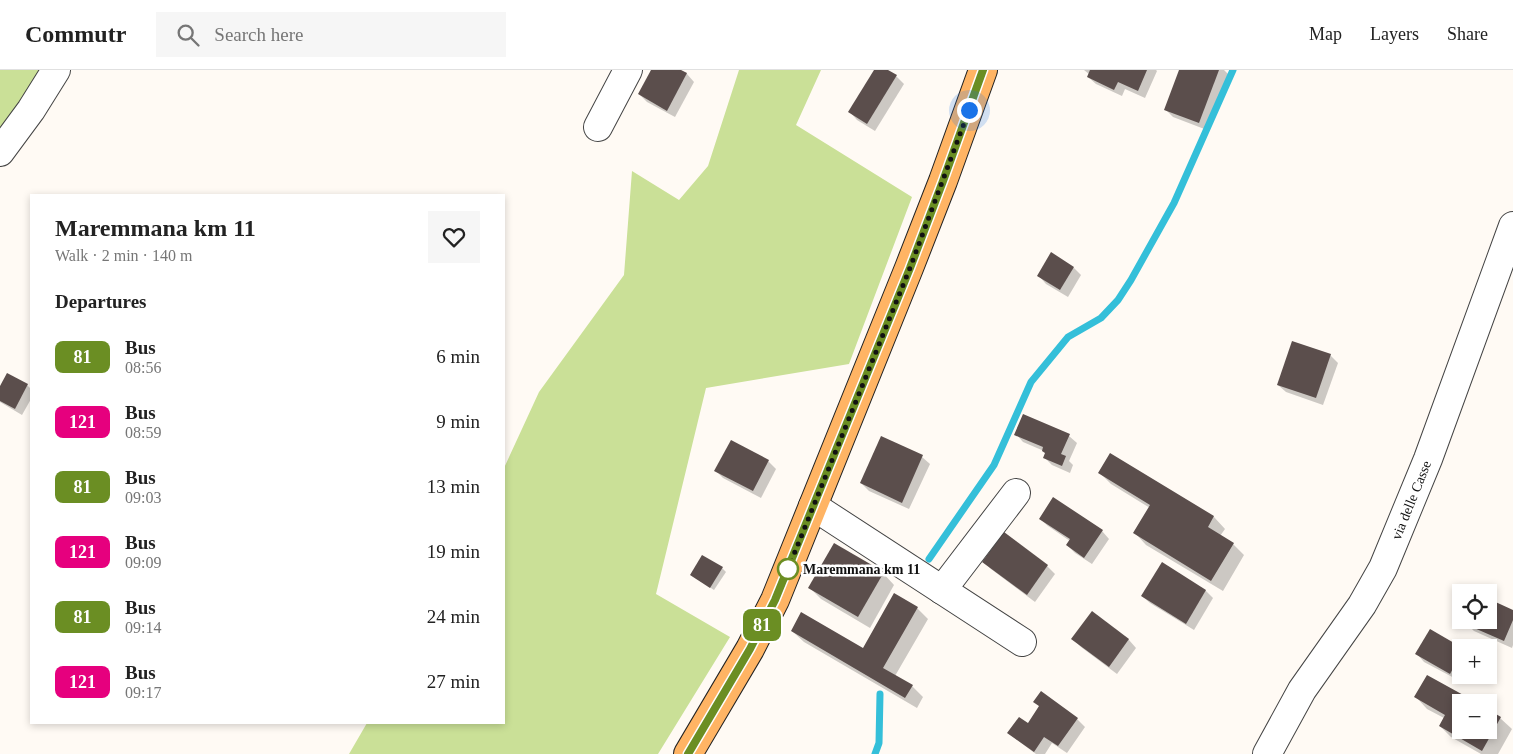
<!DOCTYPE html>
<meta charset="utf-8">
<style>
:root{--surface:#fff;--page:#f6f6f6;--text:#222;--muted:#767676;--line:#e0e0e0}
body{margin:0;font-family:Georgia,serif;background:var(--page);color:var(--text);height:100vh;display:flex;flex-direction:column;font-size:19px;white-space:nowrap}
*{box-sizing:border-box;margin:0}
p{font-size:16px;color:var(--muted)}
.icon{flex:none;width:28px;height:28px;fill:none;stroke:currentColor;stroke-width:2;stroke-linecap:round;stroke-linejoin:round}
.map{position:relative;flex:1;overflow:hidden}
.details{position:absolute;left:30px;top:124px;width:475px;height:530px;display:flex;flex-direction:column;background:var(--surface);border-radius:0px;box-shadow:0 2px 8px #0003}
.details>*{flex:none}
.badge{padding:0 10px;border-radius:8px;font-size:18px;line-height:32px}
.controls{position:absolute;left:1452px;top:514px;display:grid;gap:10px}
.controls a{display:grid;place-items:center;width:45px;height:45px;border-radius:0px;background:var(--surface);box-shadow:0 2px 8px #0003;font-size:25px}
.you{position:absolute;width:25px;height:25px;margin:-12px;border:4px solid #fff;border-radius:50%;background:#1a73e8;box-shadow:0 0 0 8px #1a73e833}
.map>.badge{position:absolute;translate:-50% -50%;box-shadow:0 0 0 2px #fff}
h2{padding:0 25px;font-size:19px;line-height:45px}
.round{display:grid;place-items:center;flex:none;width:52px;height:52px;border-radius:0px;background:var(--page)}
.summary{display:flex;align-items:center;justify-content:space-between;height:85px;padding:0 25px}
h1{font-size:24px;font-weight:800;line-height:38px}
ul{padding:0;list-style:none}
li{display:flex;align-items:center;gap:15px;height:65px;padding:0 25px}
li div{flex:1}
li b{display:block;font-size:19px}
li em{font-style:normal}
li .badge{min-width:55px;font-weight:700;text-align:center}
header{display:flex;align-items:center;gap:30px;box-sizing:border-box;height:70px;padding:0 25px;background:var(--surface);border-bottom:1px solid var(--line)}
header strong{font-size:24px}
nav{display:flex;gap:28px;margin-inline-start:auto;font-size:18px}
.search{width:350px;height:45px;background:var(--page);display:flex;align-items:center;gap:12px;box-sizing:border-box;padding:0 18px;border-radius:0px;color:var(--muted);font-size:19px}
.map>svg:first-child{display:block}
</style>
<header>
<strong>Commutr</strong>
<div class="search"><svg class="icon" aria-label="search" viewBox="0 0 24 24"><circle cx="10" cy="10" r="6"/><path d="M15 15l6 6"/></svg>Search here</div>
<nav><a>Map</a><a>Layers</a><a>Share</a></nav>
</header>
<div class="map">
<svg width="1513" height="684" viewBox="0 0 1513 684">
<rect width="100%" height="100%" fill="#fffaf4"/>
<g fill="#cae097">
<path d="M0 0H42L0 67Z"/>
<path d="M739 0H821L796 55 912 127 849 294 706 318 656 524 730 567 658 684H349L367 653 504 652V398L539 322 624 205 632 101 679 130 708 96Z"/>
</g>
<g fill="#0003">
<path d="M653 0H679L687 4 694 12 675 47 647 32 639 24Z"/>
<path d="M875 0H886L896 6 904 14 875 61 857 50 850 42Z"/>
<path d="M1084 0H1156L1157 1 1145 28 1125 19 1122 26 1096 14 1088 7 1089 4Z"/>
<path d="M1180 0H1224L1228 4 1207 60 1173 47 1165 39Z"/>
<path d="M1074 198 1081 205 1068 227 1046 214 1039 206Z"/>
<path d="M1330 285 1338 293 1323 335 1286 322 1278 315Z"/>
<path d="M27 315 31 319V329L22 345 0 332V319Z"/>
<path d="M1016 364 1069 366 1077 373 1069 391 1073 395 1070 403 1052 395 1045 388 1046 384 1044 381 1023 372Z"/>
<path d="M1111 385 1214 447 1225 459 1220 466 1233 474 1244 485 1223 521 1146 475 1135 463 1150 438 1111 414 1100 403Z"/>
<path d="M922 387 930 394 909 439 869 421 861 413Z"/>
<path d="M768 391 776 399 761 428 723 408 716 401Z"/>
<path d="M1040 449 1102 461 1109 469 1092 494 1075 483 1067 475 1070 471 1048 456Z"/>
<path d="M1004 464 1047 496 1055 504 1035 532 991 499 984 492Z"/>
<path d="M834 475 883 503 894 515 870 558 821 529 810 518Z"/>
<path d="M1162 494 1206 521 1213 528 1194 560 1150 533 1142 526Z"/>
<path d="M722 498 726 502 714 520 691 505Z"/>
<path d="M1489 531 1513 541V575L1512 578 1474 561 1467 554 1468 550H1489Z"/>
<path d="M917 538 928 549 895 606 912 616 923 627 917 638 804 572 792 561 864 579Z"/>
<path d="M1092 543 1129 570 1136 578 1117 604 1081 577 1073 569Z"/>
<path d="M1430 560 1461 578V605L1458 610 1424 592 1417 584Z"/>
<path d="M1427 607 1473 632H1461V660H1489V641L1500 648 1512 659 1498 684H1481L1451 667 1440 656 1444 648 1427 639 1416 627Z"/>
<path d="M1041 623 1077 649 1085 657 1067 683 1052 673 1045 684H1036L1017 670 1009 662 1028 655 1040 637 1035 632Z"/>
</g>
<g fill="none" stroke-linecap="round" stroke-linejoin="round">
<g stroke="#34bfd9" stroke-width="7">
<path d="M929 489 994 395 1031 312 1068 267 1101 248 1118 230 1131 210 1174 133 1233 0"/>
<path d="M875 684 879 673 880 624"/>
</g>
</g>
<g fill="#5b4e4c">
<path d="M651 0H681L687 3 667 41 638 24Z"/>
<path d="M874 0H888L897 5 867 54 848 42Z"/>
<path d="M1090 0H1147L1138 21 1118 12 1114 20 1087 7Z"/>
<path d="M1179 0H1219L1199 53 1164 40Z"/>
<path d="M1051 182 1074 197 1060 220 1037 206Z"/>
<path d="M1292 271 1331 284 1316 328 1277 315Z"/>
<path d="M7 303 28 314 15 339 0 331V316Z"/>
<path d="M1023 344 1070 364 1061 384 1066 386 1062 396 1043 388 1045 383 1042 381 1043 377 1014 365Z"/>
<path d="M881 366 923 385 902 433 860 413Z"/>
<path d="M731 370 769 390 753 421 714 401Z"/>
<path d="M1110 383 1214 446 1208 457 1234 473 1211 511 1133 463 1150 435 1098 403Z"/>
<path d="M1053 427 1103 460 1084 488 1066 475 1070 469 1039 449Z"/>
<path d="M1004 462 1048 495 1027 525 982 492Z"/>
<path d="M834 473 884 502 858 547 808 518Z"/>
<path d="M702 485 723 497 710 518 690 505Z"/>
<path d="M1162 492 1206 520 1186 554 1141 526Z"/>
<path d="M894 523 918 537 883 598 913 615 905 628 791 561 801 542 863 578Z"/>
<path d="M1489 529 1513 540V550L1504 571 1465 554 1467 550H1489Z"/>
<path d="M1092 541 1129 569 1109 597 1071 569Z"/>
<path d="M1430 559 1461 577V584L1450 604 1415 584Z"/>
<path d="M1427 605 1476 632H1461V660H1489V640L1501 647 1482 681 1439 656 1445 645 1414 627Z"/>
<path d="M1041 621 1078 648 1058 676 1044 667 1034 682 1007 663 1019 647 1028 653 1039 636 1033 632Z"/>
</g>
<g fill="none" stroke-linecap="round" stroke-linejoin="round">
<defs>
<g id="minor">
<path d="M598 57 628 0"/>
<path d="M0 82 31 40 56 0"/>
<path d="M813 436 1022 572"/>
<path d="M942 520 1016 423"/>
<path d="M1267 684 1302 620 1362 535 1383 498 1428 389 1513 156"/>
</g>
<path id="major" d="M688 684 750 579 775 530 909 198 943 111 983 0"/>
</defs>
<use href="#minor" stroke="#444" stroke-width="30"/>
<use href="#major" stroke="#222" stroke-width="30"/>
<use href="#minor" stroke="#fff" stroke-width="28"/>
<use href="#major" stroke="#ffb464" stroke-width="28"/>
</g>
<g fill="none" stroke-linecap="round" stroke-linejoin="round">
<defs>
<path id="line" d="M688 684 750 579 775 530 910 198 943 111 983 0"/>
</defs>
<use href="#line" stroke="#fff" stroke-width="11"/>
<use href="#line" stroke="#6b8e23" stroke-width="8"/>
<path stroke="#111" stroke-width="5" stroke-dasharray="0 9" d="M788 499 910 198 969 40"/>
</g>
<circle fill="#fff" stroke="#6b8e23" stroke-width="2.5" cx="788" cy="499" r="10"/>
<g text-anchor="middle" stroke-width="5" stroke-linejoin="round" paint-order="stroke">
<g font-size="14" fill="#111" stroke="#fff">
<text transform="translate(1411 430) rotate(-68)" y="5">via delle Casse</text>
</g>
<g font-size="14" font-weight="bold" fill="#111" stroke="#fff" text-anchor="start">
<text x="803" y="504">Maremmana km 11</text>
</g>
</g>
</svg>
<div class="controls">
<a><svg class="icon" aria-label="locate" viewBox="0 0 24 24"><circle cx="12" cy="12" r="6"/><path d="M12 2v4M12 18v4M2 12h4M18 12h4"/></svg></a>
<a>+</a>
<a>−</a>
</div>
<div class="you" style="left:969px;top:40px"></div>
<b class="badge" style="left:762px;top:555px;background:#6b8e23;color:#fff">81</b>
<section class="details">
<div class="summary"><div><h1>Maremmana km 11</h1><p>Walk · 2 min · 140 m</p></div><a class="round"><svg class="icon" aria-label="heart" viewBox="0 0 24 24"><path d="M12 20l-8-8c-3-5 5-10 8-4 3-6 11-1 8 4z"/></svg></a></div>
<h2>Departures</h2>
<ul>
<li><span class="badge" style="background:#6b8e23;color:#fff">81</span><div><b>Bus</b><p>08:56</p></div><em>6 min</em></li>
<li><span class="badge" style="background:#e6007e;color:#fff">121</span><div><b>Bus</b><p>08:59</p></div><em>9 min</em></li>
<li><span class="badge" style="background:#6b8e23;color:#fff">81</span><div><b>Bus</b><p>09:03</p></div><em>13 min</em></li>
<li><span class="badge" style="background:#e6007e;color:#fff">121</span><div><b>Bus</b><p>09:09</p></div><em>19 min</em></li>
<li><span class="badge" style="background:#6b8e23;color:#fff">81</span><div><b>Bus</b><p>09:14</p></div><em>24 min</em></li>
<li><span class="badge" style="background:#e6007e;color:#fff">121</span><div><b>Bus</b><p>09:17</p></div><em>27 min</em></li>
</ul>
</section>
</div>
